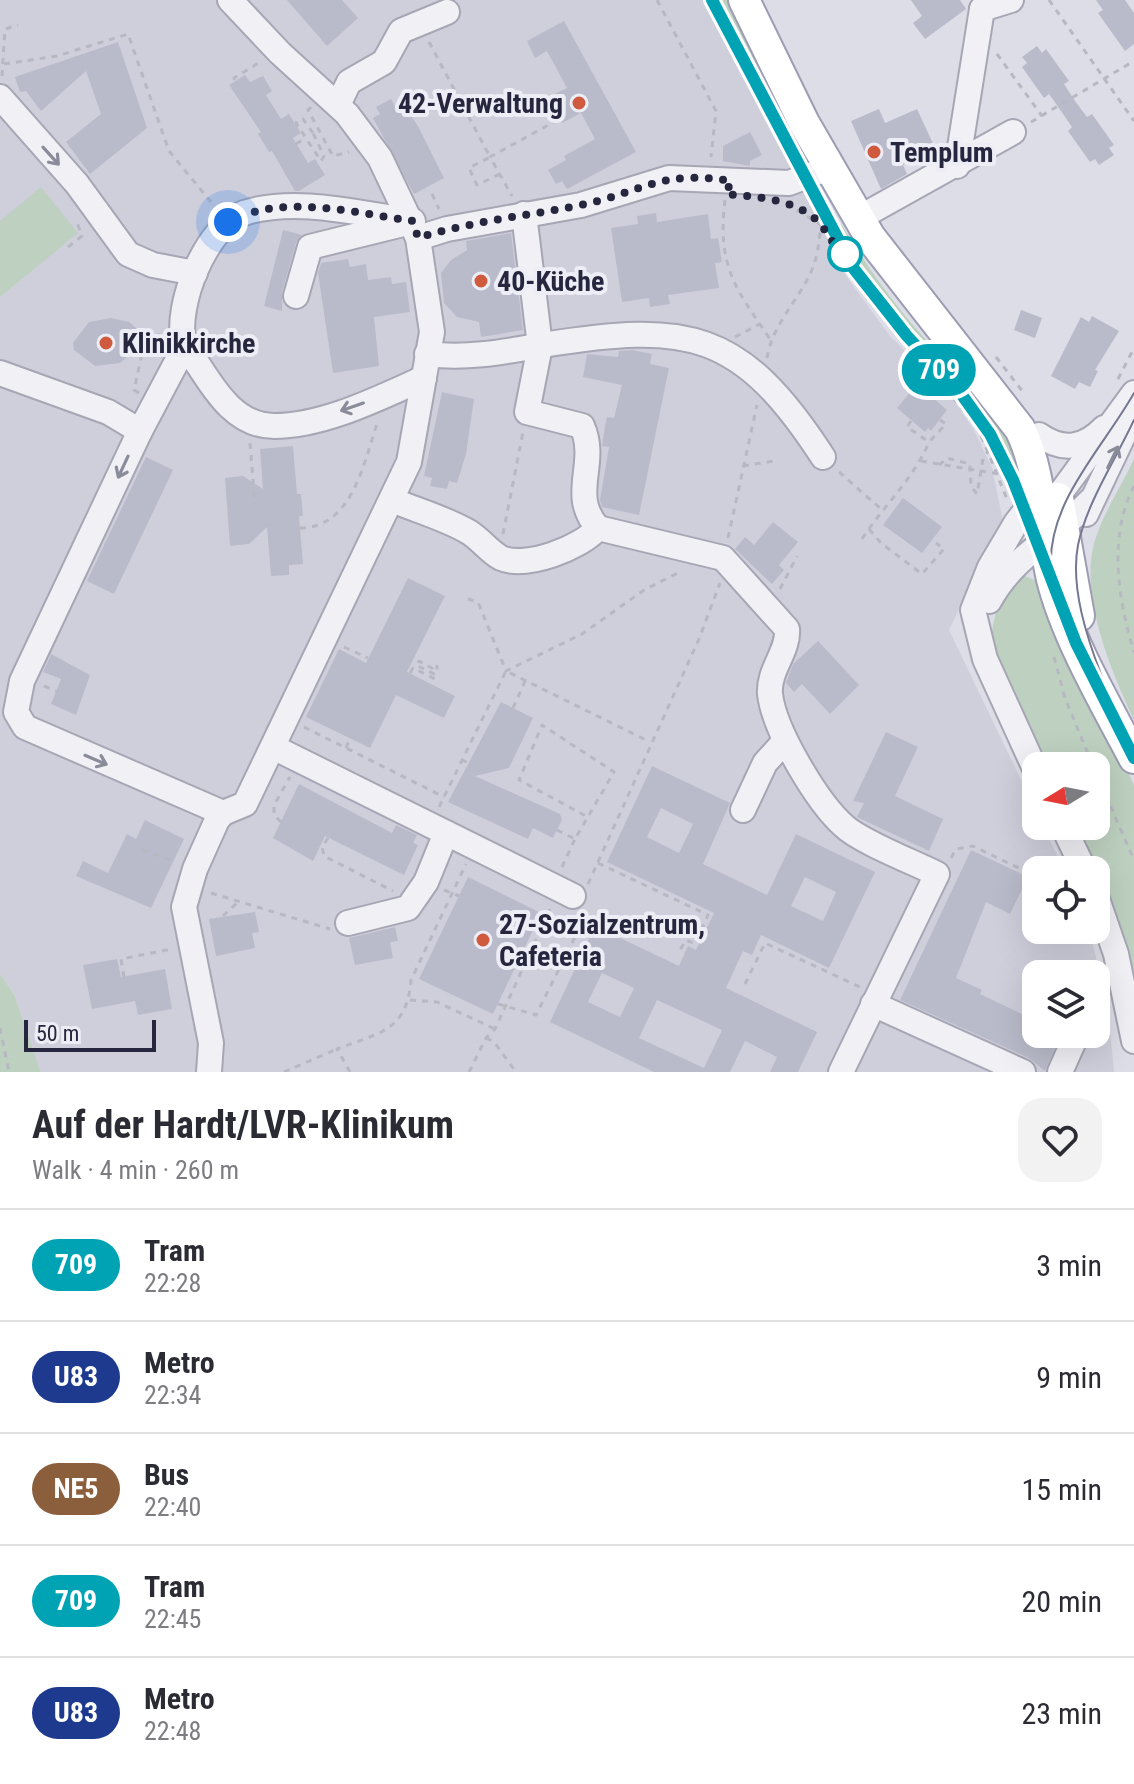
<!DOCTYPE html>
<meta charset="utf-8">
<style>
:root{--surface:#fff;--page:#f2f2f3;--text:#2b2b33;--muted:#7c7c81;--line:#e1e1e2}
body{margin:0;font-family:"Roboto Condensed",sans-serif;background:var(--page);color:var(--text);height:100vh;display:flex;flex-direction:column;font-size:30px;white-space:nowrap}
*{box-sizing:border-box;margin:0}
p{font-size:26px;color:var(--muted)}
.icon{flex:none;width:44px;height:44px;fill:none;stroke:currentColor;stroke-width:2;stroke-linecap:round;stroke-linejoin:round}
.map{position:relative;height:1072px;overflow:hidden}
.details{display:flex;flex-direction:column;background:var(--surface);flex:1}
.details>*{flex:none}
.badge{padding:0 16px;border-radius:26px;font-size:28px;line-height:52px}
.needle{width:52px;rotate:260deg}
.tools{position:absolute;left:1022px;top:752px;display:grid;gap:16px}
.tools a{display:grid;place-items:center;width:88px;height:88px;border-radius:16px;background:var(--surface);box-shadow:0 8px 32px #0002;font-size:40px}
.scale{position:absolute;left:24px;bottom:20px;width:132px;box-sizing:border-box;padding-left:8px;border:4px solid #26273e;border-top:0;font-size:22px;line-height:28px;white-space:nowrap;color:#26273e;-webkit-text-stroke:6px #ecedf5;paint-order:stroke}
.you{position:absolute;width:40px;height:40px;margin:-20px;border:6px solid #fff;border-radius:50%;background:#1a73e8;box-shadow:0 0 0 12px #1a73e833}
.map>.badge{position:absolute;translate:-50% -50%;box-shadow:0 0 0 4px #fff}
.round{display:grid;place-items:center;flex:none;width:84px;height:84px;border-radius:24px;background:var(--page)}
.headline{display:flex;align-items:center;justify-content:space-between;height:136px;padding:0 32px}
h1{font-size:38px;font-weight:700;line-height:60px}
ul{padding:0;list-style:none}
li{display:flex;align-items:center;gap:24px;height:112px;padding:0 32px;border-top:2px solid var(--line)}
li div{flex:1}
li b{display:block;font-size:30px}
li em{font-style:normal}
li .badge{min-width:88px;font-weight:700;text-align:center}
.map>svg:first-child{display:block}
</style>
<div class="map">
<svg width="1134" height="1072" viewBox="0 0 1134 1072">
<rect width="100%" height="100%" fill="#dddde7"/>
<path fill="#cfcfdc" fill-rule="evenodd" d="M0 0H706L846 276 890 336 950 395 974 430 992 468 1003 521 949 630 1036 811V826H1043L1064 870H1036V930H1089L1107 999 1114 1072H41L14 994 0 974ZM1036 974H1096V1034H1036Z"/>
<g fill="#bed1c0">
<path d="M705 0H730L792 129 777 136Z"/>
<path d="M41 187 78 233 0 297V221Z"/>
<path d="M841 224C871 273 903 318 945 359L950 355 1001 416 1020 465 1004 472 974 415 889 321 827 232Z"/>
<path d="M1134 459V720C1111 672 1077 590 1096 537 1105 510 1122 485 1134 459Z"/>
<path d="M1022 575 1042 583 1134 785V1004L1112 921 1096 882V870H1090L1069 826H1096V766H1041L990 640 998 601Z"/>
<path d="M0 974 14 994 41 1072H0Z"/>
</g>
<g fill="#babbca" fill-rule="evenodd">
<path d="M287 0H342L358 18 327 46Z"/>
<path d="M911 0H960L966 9 925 39 913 23 922 16Z"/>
<path d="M1096 0H1125L1134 13V44L1125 51 1098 13 1103 10Z"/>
<path d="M564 21 636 152 567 189 562 181 556 184 548 170 566 160 564 156 595 139 581 113 562 123 548 97 567 88 547 51 535 58 527 41Z"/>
<path d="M118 42 147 128 90 174 66 142 101 114 86 71 41 111 26 91 20 92 15 77Z"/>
<path d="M1037 46 1042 53 1046 49 1069 81 1064 84 1075 101 1087 117 1092 114 1114 145 1109 148 1114 155 1099 165 1095 159 1090 162 1068 131 1072 127 1054 101 1049 94 1044 98 1022 67 1027 63 1022 57Z"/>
<path d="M245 75 250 82 263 76 272 91 266 95 281 119 289 114 301 133 293 138 308 163 315 159 325 175 299 191H295L272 151 269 152 258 134 261 132 229 85Z"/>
<path d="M391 99 395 106 402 102 419 128 444 178 414 194 373 118 380 114 376 107Z"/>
<path d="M879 109 885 123 917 109 936 150 903 165 907 174 881 189 851 121Z"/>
<path d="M750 132 762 155 750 161V166L723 161V146Z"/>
<path d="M656 213 657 222 708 214 711 239 718 238 722 262 715 263 719 288 668 295 670 304 650 307 649 298 622 302 611 228 638 224 637 216Z"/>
<path d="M283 230 302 235 296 243 282 292V311L264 306Z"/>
<path d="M511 233 523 330 481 337 479 322 457 317 444 303 441 273 451 260 467 250 466 241Z"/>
<path d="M348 259 350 267 366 264 368 280 391 277 392 284 406 282 410 312 374 317 379 366 333 373 318 273 321 263Z"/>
<path d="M1021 310 1042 318 1035 338 1014 330Z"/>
<path d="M1092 316 1119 331 1095 370 1098 371 1090 387 1079 382 1075 389 1051 376 1081 317 1089 322Z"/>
<path d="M111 318 129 322 136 328 137 349 120 363 95 366 74 350 73 343 89 322Z"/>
<path d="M632 350 652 354 650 364 669 368 639 515 602 507 600 500 609 447 602 446 605 426 607 417 614 418 622 385 583 377 587 354 618 357 619 351Z"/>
<path d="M917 384 947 410 931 431 928 428 925 432 897 408Z"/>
<path d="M442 392 474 399 466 454 457 483 449 481 447 489 430 486 432 478 424 476Z"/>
<path d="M293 446 297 494H301L303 516H299L303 564 289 565V575L271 576 267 527 249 544 230 546 225 478 243 476 263 489 260 449Z"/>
<path d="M146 457 173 470 114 594 87 581Z"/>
<path d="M903 498 942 527 922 553 883 525Z"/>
<path d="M773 522 798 542 779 565 784 570 772 584 735 549 745 537 754 545Z"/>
<path d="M408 578 445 596 407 672 455 696 444 718 396 695 370 748 306 717 339 649 366 663Z"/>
<path d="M818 641 859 685 830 714 802 684 794 692 786 683 793 664Z"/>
<path d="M51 654 90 675 76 715 51 704 61 679 43 672Z"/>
<path d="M501 702 533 718 509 768 475 776 560 814 562 820 553 838 533 828 528 839 448 802Z"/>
<path d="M886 732 918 747 895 796 943 819 929 851 857 817 864 803 853 801Z"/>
<path d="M652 766 730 803 703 864 767 895 796 834 875 872 829 968 761 935 752 955 743 951 726 988 817 1032 798 1072H770L777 1057 745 1041 730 1072H654L550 1022 595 926 679 966 688 946 696 950 714 913 607 862ZM661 808 693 824 679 853 647 837ZM805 877 836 892 823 921 791 906ZM602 973 634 988 620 1017 588 1002ZM657 1000 722 1030 704 1068 639 1038Z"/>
<path d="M299 784 392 833 396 825 417 835 413 843 418 845 404 875 325 836 313 861 273 838Z"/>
<path d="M145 820 184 839 151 908 76 876 83 861 108 873 127 834 136 839Z"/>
<path d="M971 850 1028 877 1010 914 986 902 956 978 982 990 980 994 1036 1021V1034H1061L1045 1071 1029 1058 900 1000Z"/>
<path d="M468 877 541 913 493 1014 419 979Z"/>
<path d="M255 912 259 932 252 933 255 948 216 956 209 919Z"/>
<path d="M395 927 398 941 390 942 393 958 355 965 349 938Z"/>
<path d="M117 959 121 977 165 969 172 1009 138 1015 135 1001 92 1009 83 965Z"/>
</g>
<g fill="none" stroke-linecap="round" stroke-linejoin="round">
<defs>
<g id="minor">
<path d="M982 9 1011 0"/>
<path d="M0 97 77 184 128 254 153 265 195 273"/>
<path d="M338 105 349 82 384 62 401 31 447 12"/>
<path d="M957 166 982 9"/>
<path d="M524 214 540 346 527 412 582 426C599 464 568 494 598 528L723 558 787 629C789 651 768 670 770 694 774 730 817 802 844 826 861 842 913 862 937 874L841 1072"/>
<path d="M859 218 1013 132"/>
<path d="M413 221C361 214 295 196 244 213 206 226 174 307 184 344 185 350 193 357 197 363 215 391 236 426 274 426 324 426 379 398 424 378"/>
<path d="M418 238 447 229 581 205 669 178 789 183 829 168"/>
<path d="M296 296 310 247 399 225"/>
<path d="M184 348 140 431 22 681 16 712 25 727 223 813 245 804 409 462 432 332 418 238 380 158 347 114 280 53 230 0"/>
<path d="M427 354C467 359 503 352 543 345 687 322 740 329 823 457"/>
<path d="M0 373 108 412 140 431"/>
<path d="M1039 435C1063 452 1085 448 1104 428"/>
<path d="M392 500C416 510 444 518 467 531 480 538 488 551 501 558 526 569 581 548 598 528"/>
<path d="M1086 514 1134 413"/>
<path d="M989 601C1014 555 1055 538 1090 501"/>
<path d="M273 747 573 896"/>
<path d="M1036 771 985 659 973 610 990 567 1016 523 1023 514 1062 491 1134 393"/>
<path d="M743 810 765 763 784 742"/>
<path d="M1063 826 1084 870"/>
<path d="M1096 896 1116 954 1134 1041"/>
<path d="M348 923 408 908 426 882 446 833"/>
<path d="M1096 993 1097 990"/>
<path d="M873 1004 1023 1072"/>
<path d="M209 1072 211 1043 184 907 195 869 217 820 223 813"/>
<path d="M1060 1072 1077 1034"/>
</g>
<g id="major">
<path d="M744 0 804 123 870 237 1020 429C1043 476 1040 528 1052 579 1066 636 1106 705 1134 758"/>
<path d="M1058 498 1079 616"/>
</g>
</defs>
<use href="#minor" stroke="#a6a6b4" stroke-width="28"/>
<use href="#major" stroke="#9c9db3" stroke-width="34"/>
<g stroke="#b7b8c2" stroke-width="3" stroke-dasharray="6 6" stroke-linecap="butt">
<path d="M657 0 716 111 711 157"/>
<path d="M1049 0 1134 121"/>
<path d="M429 42 490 157 469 168 477 185 500 174"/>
<path d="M997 54 1042 116"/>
<path d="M4 64 57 56 128 34 169 151 215 207"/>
<path d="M2 76 5 29 18 25"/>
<path d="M235 80 234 78 262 61"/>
<path d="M311 107 308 110 333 156 349 152"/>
<path d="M496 107 502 104 550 114 554 122 490 157 512 196"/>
<path d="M1031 122 1134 61"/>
<path d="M313 133 303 119 298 120 296 123 321 161 324 156 313 133 319 130"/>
<path d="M296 144 305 138"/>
<path d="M432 194 439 209"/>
<path d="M725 200C717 266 735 288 770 339"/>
<path d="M831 244 821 225 831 219"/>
<path d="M68 247 82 236 76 220"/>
<path d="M735 337 760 324"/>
<path d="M143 338 163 334"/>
<path d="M135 339 142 338 143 349 134 390 139 393"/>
<path d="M996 357 1023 392"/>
<path d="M767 358C772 326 796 303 810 274 818 258 819 242 821 225L789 205"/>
<path d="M930 370 978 428 1007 499"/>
<path d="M1118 379 1134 348"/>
<path d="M911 421 907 427 929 442 946 424 940 420"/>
<path d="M250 443 255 505"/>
<path d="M921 461 999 474"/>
<path d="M939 465 947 458 970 464 971 486 977 494 983 459 989 450"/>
<path d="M743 466 774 461"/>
<path d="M839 472 881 509"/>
<path d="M1134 486C1108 536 1118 600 1134 652"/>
<path d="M300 528C353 528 364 461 378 421"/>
<path d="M869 529 881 543 922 574 944 549 936 543"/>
<path d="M503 534 523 432"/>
<path d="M728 538 757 405"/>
<path d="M862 539C884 505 913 480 929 442"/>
<path d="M780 589 797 556"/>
<path d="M468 599 478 602 506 671 582 634 644 590 682 571"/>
<path d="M344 647 368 658"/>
<path d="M1054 657 1065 698 1093 766"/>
<path d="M410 673 413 668 435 679 436 675 416 665 419 661 437 671V665"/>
<path d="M44 686 56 691"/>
<path d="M513 708 526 679"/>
<path d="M304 727 444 797"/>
<path d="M346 748 350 738"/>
<path d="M461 760 470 763"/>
<path d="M1096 773 1134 860"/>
<path d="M439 807 506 671 650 742"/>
<path d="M281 822 274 815V805L290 777"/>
<path d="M557 830 575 839 614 772 542 725 519 780 586 816"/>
<path d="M328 838 322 847 324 856 393 891"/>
<path d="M142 850 176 862"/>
<path d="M951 858 956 849 973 846 1031 874"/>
<path d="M598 863 708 915 695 944 686 940 680 950 685 952"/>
<path d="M562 867 575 839"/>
<path d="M588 884 699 639 720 583"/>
<path d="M444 890 459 896"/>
<path d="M211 893 330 929"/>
<path d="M223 916 238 902"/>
<path d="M124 977 121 959 172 949"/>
<path d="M745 984 765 943 860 987"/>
<path d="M410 1000 437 1002 495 1029"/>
<path d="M498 1004 536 1015 588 911"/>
<path d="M0 1028 9 1072"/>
<path d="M486 1038 494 1042 516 1072"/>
<path d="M284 1072 337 1049"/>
<path d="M350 1072 337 1049C378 1033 407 1032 411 980L466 864"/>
<path d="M469 1072 486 1038 495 1029 550 909"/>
</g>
<use href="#minor" stroke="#f0f0f5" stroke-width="24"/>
<use href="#major" stroke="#fff" stroke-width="30"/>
<g stroke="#767791" stroke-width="2">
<path d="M712 0 854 269 907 336 962 395 990 434 1013 480 1076 643 1134 758"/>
<path d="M1051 568C1047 502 1104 447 1134 393"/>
<path d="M1102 677C1087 638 1070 587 1078 545 1087 502 1116 459 1134 420"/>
</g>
</g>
<defs><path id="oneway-shaft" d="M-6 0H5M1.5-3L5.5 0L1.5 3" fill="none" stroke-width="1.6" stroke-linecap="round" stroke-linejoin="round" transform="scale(2)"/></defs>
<g stroke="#8b8c9a">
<use href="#oneway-shaft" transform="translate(51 156) rotate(48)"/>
<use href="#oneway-shaft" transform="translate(352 407) rotate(161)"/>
<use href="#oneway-shaft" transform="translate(1113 457) rotate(-64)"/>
<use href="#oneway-shaft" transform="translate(123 467) rotate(115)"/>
<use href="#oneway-shaft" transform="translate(96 760) rotate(23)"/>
</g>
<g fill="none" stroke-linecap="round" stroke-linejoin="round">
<defs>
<path id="line" d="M712 0 854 269 907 336 962 395 990 434 1013 480 1076 643 1134 758"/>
</defs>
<use href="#line" stroke="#fff" stroke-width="18"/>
<use href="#line" stroke="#00a3b4" stroke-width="12"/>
<path stroke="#26273e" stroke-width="8" stroke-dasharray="0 14.4" d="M228 222C282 193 355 213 413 221L418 238C472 221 527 216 581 205 643 192 662 169 731 181L726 194C757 197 800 199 821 225 830 236 832 245 845 254"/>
</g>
<g fill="#d05a3e" stroke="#ecedf5" stroke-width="3">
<circle cx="579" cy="103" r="8"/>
<circle cx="874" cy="152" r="8"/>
<circle cx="481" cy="281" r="8"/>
<circle cx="106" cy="343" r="8"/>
<circle cx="483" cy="940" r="8"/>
</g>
<circle fill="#fff" stroke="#00a3b4" stroke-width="4" cx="845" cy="254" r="16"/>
<g text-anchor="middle" stroke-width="8" stroke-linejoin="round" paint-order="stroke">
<g font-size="28" font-weight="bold" fill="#26273e" stroke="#ecedf5" text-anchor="start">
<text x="563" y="113" text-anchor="end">42-Verwaltung</text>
<text x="890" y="162">Templum</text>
<text x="497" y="291">40-Küche</text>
<text x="122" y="353">Klinikkirche</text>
<text x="499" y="934">27-Sozialzentrum,<tspan x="499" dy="32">Cafeteria</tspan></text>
</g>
</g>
</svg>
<div class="tools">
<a><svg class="needle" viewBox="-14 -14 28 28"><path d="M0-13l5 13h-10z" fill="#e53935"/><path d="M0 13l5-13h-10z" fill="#7c7c81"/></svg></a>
<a><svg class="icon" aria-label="locate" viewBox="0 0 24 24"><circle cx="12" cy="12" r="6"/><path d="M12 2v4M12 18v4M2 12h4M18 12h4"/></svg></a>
<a><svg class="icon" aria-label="layers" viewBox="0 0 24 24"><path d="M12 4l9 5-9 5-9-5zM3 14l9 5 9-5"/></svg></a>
</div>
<div class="scale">50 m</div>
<div class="you" style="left:228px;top:222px"></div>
<b class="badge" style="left:939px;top:370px;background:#00a3b4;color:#fff">709</b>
</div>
<section class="details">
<div class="headline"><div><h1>Auf der Hardt/LVR-Klinikum</h1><p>Walk · 4 min · 260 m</p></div><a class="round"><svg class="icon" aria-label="heart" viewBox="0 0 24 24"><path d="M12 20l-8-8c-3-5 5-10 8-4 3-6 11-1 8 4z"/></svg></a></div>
<ul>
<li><span class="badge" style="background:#00a3b4;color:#fff">709</span><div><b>Tram</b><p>22:28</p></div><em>3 min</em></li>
<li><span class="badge" style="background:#1d3a8f;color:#fff">U83</span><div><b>Metro</b><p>22:34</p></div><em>9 min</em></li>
<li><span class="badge" style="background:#8b5e3c;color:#fff">NE5</span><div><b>Bus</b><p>22:40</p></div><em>15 min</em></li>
<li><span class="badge" style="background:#00a3b4;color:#fff">709</span><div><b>Tram</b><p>22:45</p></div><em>20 min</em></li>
<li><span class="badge" style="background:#1d3a8f;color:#fff">U83</span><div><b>Metro</b><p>22:48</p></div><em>23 min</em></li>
</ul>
</section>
